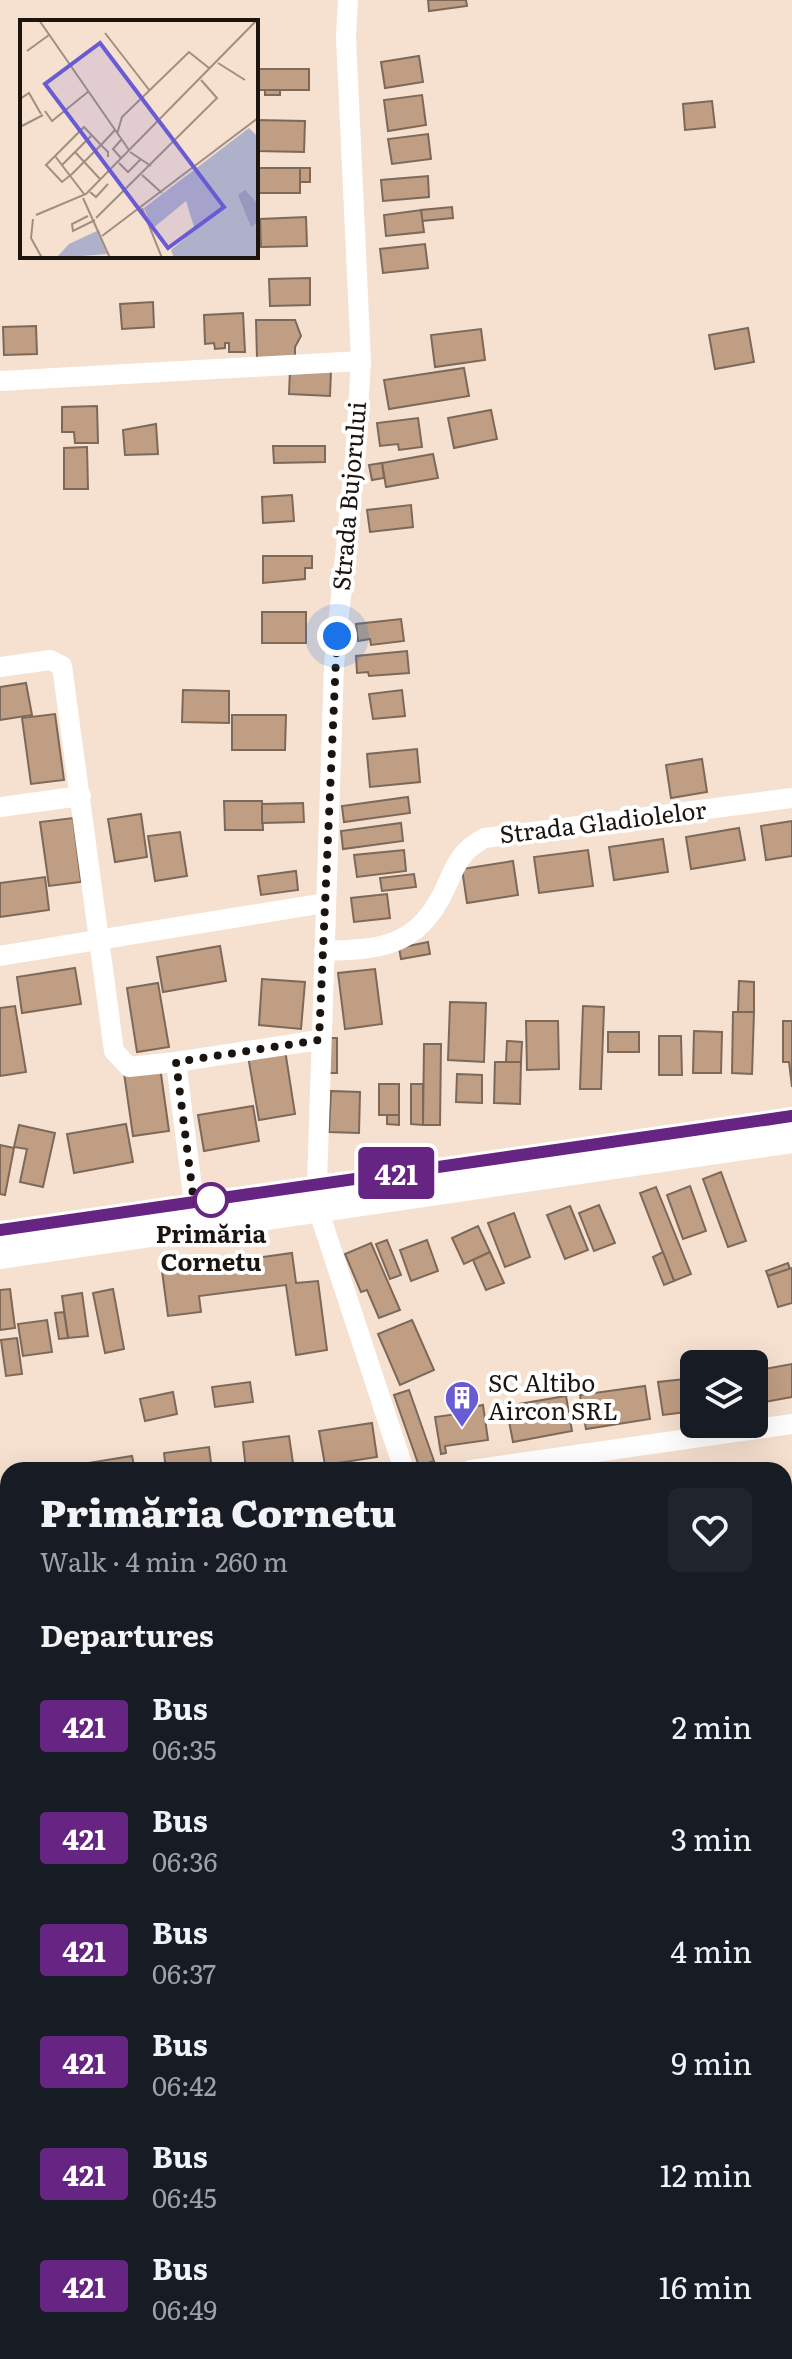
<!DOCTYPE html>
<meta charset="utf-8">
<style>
:root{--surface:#171b24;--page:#20242c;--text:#f1f3f6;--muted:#9ea1a6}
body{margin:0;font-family:Literata,serif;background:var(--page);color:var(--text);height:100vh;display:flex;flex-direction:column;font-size:30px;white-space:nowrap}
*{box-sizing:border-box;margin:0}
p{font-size:26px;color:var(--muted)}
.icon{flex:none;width:44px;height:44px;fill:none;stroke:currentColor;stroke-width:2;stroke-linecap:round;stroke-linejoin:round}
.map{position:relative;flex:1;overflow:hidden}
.drawer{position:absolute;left:0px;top:1462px;width:792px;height:898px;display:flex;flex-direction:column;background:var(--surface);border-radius:24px 24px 0 0;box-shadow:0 8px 32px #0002}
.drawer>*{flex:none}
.badge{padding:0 16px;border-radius:6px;font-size:28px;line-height:52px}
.tools{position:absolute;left:680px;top:1350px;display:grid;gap:16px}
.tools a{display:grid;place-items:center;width:88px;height:88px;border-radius:12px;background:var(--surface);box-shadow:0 8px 32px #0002;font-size:40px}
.you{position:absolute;width:40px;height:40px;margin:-20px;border:6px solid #fff;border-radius:50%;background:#1a73e8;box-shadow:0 0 0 12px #1a73e833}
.map>.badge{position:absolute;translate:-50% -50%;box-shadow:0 0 0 4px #fff}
h2{padding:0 40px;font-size:30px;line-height:72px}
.round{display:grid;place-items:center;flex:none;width:84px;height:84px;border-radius:12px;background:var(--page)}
.overview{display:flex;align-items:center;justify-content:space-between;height:136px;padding:0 40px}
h1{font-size:38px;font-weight:800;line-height:60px}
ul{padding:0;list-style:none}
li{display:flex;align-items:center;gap:24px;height:112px;padding:0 40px}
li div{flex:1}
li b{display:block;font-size:30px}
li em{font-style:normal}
li .badge{min-width:88px;font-weight:700;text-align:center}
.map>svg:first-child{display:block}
</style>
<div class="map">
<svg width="792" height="2359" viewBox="0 0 792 2359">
<rect width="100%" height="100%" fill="#f6e0cf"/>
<g fill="#afb0ca">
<path d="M784 1819 792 1820V2359H381L383 2352H784Z"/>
<path d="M8 1983V2062H0V2011Z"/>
</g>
<g fill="#c09e84" stroke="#7c695a" stroke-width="2">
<path d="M428 0H466L467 6 429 11Z"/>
<path d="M419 56 423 82 385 88 381 62Z"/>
<rect x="256" y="69" width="53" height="21"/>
<rect x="265" y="90" width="15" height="5"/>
<path d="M422 95 426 125 388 131 384 100Z"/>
<path d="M712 101 715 127 685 130 683 104Z"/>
<path d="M256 120 305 121 304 152 256 151Z"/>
<path d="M428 134 431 159 392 164 388 139Z"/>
<rect x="256" y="168" width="44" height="25"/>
<rect x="300" y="168" width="10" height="14"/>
<path d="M428 176 429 197 383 201 381 180Z"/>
<path d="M452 207 453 218 422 221 421 210Z"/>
<path d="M421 210 424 232 386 236 384 215Z"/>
<path d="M306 217 307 246 261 247 260 219Z"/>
<path d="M425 244 428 268 383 273 380 249Z"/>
<path d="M310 278V305L270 306 269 279Z"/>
<path d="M153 302 154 327 122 329 120 304Z"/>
<path d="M243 313 245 352H229V343H225V348L215 349 214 343 205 344 204 315Z"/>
<path d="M256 320H295L301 336 295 347V358H257Z"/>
<path d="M36 326 37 354 4 355 3 327Z"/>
<path d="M748 328 754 362 715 369 709 335Z"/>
<path d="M481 329 485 360 435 367 431 335Z"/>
<path d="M464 368 469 396 389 409 384 380Z"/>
<path d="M290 370 331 371 330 396 289 394Z"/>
<path d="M97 406 98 443H75L74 432H62V407Z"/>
<path d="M491 410 497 439 454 448 448 418Z"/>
<path d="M418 418 422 447 399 450 398 444 380 446 377 423Z"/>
<path d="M156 424 158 454 125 455 123 430Z"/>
<path d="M273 446H325V462L274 463Z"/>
<path d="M87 447 88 489H64V448Z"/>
<path d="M433 454 438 478 386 487 382 463Z"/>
<path d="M382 463 384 478 372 480 369 465Z"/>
<path d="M292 495 294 521 263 523 262 497Z"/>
<path d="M411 505 413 527 370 532 367 510Z"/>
<path d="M263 556H312V568H305V579L263 583Z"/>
<rect x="262" y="612" width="44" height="31"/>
<path d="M401 619 404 641 371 645 370 639 358 641 356 624Z"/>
<path d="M407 651 409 673 369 676 368 672 357 673 356 656Z"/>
<path d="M26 683 32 715 0 720V687Z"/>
<path d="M183 690 229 691V723L182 722Z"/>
<path d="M402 690 405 716 373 719 369 694Z"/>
<path d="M55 714 64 780 31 784 22 718Z"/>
<path d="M232 715H286L285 750H232Z"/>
<path d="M417 749 420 782 370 787 367 754Z"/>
<path d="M702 759 707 792 671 798 666 765Z"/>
<path d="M408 797 410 813 344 822 342 806Z"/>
<path d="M224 801H262L263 830H225Z"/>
<path d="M303 803 304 822 262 823V804Z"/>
<path d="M141 814 147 857 115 862 108 819Z"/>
<path d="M73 818 81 882 49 886 40 822Z"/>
<path d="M792 821V856L766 860 761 826Z"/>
<path d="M401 823 403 841 343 849 341 831Z"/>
<path d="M739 828 745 860 691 869 686 837Z"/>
<path d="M180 832 187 876 155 881 148 836Z"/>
<path d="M663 839 668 872 614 880 609 847Z"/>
<path d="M404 850 406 871 357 877 354 855Z"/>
<path d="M588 850 593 886 539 893 534 857Z"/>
<path d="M513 861 518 895 467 903 462 869Z"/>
<path d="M296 871 298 890 261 895 258 876Z"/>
<path d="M414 874 416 887 382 891 380 878Z"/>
<path d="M45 877 49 910 0 917V883Z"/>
<path d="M387 894 390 918 354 922 351 898Z"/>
<path d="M428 942 430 954 401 959 399 948Z"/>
<path d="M220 946 226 981 163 992 157 957Z"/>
<path d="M75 968 81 1004 22 1013 17 977Z"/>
<path d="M375 969 382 1024 345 1029 338 973Z"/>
<path d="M262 979 305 982 301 1029 259 1025Z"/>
<path d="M739 981 754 982V1012H738Z"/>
<path d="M158 983 169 1047 137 1052 127 988Z"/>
<path d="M450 1002 486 1003 484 1062 448 1060Z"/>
<path d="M15 1006 26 1072 0 1076V1008Z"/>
<path d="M583 1006 604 1007 601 1089H580Z"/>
<path d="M733 1012H754L752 1074 732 1073Z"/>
<path d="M526 1021H558L559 1069 527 1070Z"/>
<path d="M783 1021H792V1087L789 1062H783Z"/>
<path d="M694 1031 722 1032 721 1073H693Z"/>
<rect x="608" y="1032" width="31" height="20"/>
<path d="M659 1036H681L682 1075H659Z"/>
<rect x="325" y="1038" width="12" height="35"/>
<path d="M507 1041 522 1042 521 1062H506Z"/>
<path d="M424 1044H441L440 1125H423Z"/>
<path d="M285 1050 295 1114 259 1120 248 1056Z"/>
<path d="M495 1062H521L520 1104 494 1103Z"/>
<path d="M160 1067 169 1131 133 1136 124 1073Z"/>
<path d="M457 1074 482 1075V1103L456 1102Z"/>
<rect x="379" y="1084" width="20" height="31"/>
<path d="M411 1084H423V1125L411 1124Z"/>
<path d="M331 1091 360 1092 359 1133 329 1132Z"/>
<path d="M253 1106 259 1141 204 1151 198 1115Z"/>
<path d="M387 1115H399V1125L387 1124Z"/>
<path d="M126 1124 133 1162 74 1173 67 1134Z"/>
<path d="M19 1125 55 1133 43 1187 20 1182 27 1149 14 1147Z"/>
<path d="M0 1145 14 1148 5 1195 0 1194Z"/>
<path d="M721 1172 746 1241 728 1247 703 1179Z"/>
<path d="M690 1186 706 1231 683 1239 667 1195Z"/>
<path d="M656 1187 691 1274 674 1281 640 1193Z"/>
<path d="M599 1205 615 1243 594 1251 579 1213Z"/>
<path d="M570 1206 588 1250 565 1259 547 1215Z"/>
<path d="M514 1213 530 1257 505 1267 488 1223Z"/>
<path d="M478 1226 490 1252 464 1264 452 1238Z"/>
<path d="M387 1240 401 1275 390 1279 376 1244Z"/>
<path d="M427 1240 438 1271 411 1281 400 1250Z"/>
<path d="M371 1243 400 1310 379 1318 367 1290 361 1292 345 1254Z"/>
<path d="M490 1252 504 1283 486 1290 473 1260Z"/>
<path d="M663 1252 674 1281 664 1285 653 1257Z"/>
<path d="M292 1253 296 1283 318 1281 327 1350 296 1355 286 1285 199 1296 201 1312 168 1316 162 1271Z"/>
<path d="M788 1263 790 1269 768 1276 766 1271Z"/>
<path d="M792 1268V1303L778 1307 768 1276Z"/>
<path d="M10 1289 15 1328 0 1330V1290Z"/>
<path d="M113 1289 124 1349 105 1353 93 1293Z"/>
<path d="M82 1293 88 1336 68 1338 62 1296Z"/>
<path d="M64 1312 68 1338 59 1339 55 1313Z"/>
<path d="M47 1320 52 1352 23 1356 18 1324Z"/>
<path d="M412 1320 434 1370 400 1385 378 1334Z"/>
<path d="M17 1338 22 1374 6 1376 1 1340Z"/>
<path d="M792 1364V1397L754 1404V1371Z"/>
<path d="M694 1378V1411L663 1415 658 1382Z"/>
<path d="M250 1382 253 1402 215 1407 212 1387Z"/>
<path d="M645 1386 650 1419 586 1429 580 1395Z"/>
<path d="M409 1390 434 1461 419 1466 394 1395Z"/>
<path d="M173 1392 177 1414 145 1421 140 1399Z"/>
<path d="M566 1396 572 1431 513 1442 506 1406Z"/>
<path d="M483 1405 488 1440 445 1446 446 1453 441 1454 435 1417 472 1412V1407Z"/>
<path d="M372 1423 377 1457 325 1465 319 1431Z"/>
<path d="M289 1436 294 1470H246L243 1442Z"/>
<path d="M209 1447 212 1470H166L164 1453Z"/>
<path d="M132 1456 135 1470H89L88 1463Z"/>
<path d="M0 1600H4L8 1640H0Z"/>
<path d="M8 1663V1709L0 1710V1664Z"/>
</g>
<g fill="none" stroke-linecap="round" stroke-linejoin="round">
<g stroke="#fff" stroke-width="20">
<path d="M0 381 361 361"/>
<path d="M0 667 50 660 62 666 114 1051 129 1067 176 1062"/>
<path d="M0 807 81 796"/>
<path d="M324 951C380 949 417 948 444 891 455 867 460 850 485 838L792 798"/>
<path d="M0 956 325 903"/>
<path d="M317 1184 334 665 355 459 361 361 346 37 348 0"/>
<path d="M194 1203 176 1062 319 1040"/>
<path d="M317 1206 404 1470"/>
<path d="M471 1470 792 1424"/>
<path d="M0 1537 8 1536"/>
<path d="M784 1796 792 1797"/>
<path d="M0 1799 8 1800"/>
<path d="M0 1955 8 1927"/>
</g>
<path stroke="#fff" stroke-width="36" d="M0 1251 792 1135"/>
</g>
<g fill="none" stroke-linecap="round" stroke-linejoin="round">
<defs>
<path id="line" d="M0 1230 792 1116"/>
</defs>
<use href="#line" stroke="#fff" stroke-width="18"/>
<use href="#line" stroke="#662483" stroke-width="12"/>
<path stroke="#1c150f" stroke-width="8" stroke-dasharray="0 14.4" d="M211 1200 194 1203 176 1062 319 1040 337 636"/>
</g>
<defs>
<symbol id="building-pin" viewBox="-11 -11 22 30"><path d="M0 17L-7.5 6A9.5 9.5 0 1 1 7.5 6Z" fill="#695bd4" stroke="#fff"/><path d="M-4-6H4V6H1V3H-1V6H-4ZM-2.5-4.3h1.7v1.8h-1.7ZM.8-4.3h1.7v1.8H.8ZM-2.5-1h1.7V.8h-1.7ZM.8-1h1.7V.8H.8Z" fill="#fff"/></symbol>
</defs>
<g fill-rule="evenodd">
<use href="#building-pin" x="442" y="1378" width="40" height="54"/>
</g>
<circle fill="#fff" stroke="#662483" stroke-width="4" cx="211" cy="1200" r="16"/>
<g text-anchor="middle" stroke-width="8" stroke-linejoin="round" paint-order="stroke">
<g font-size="24" fill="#1c150f" stroke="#fff">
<text transform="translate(350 496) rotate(-85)" y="8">Strada Bujorului</text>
<text transform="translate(603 823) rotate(-7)" y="8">Strada Gladiolelor</text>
</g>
<g font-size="24" font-weight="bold" fill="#1c150f" stroke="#fff">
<text x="211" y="1243">Primăria<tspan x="211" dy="28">Cornetu</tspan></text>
</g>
<g font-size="24" fill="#1c150f" stroke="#fff" text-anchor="start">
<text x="488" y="1392">SC Altibo<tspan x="488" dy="28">Aircon SRL</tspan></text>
</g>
</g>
<g transform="translate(20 20)">
<rect width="238" height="238" fill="#f6e0cf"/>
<path d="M229 108 238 117V238H154L151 230 175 210 166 181 132 209 124 188ZM79 210 87 234 36 238 49 224Z" fill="#afb0ca"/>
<path d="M225 170 238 184V202L231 207 218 175Z" fill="#9898be"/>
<path fill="none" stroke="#9f8f82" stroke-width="2" d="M19 0 109 130M85 13 130 71M7 31 29 15M198 43 225 60M0 79 9 73 21 94M25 91 32 101 69 71M0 107 23 95M97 114 102 97 169 32 189 48M55 132 80 159M110 132 131 146M35 136 64 174M88 137V132L81 125 64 107 26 145 42 162 52 154 81 125 95 110M101 138 93 129 101 120M99 143 108 152 121 139M42 145 72 115M122 155 142 173M70 172 76 177 88 164M63 178 90 238M122 188 142 238M16 195 66 174 237 0M68 196 52 204 53 211 75 200M76 198 197 78 181 60M13 199 11 218 22 238M82 216 238 98"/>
<path fill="#695bd4" fill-opacity="0.15" stroke="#695bd4" stroke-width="4" d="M80 23 204 187 148 228 25 64Z"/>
<rect width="238" height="238" fill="none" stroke="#1c150f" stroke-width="4"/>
</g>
</svg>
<div class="tools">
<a><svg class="icon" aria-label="layers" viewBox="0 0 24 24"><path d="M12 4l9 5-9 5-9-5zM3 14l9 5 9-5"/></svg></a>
</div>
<div class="you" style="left:337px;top:636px"></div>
<b class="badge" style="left:396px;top:1173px;background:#662483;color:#fff">421</b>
<section class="drawer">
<div class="overview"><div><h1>Primăria Cornetu</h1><p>Walk · 4 min · 260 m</p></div><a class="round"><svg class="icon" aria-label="heart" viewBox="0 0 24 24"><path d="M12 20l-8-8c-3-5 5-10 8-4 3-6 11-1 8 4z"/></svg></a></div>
<h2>Departures</h2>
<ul>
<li><span class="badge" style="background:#662483;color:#fff">421</span><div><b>Bus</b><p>06:35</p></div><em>2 min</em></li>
<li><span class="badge" style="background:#662483;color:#fff">421</span><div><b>Bus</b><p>06:36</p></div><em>3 min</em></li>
<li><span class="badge" style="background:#662483;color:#fff">421</span><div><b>Bus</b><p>06:37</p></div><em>4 min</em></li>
<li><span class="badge" style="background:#662483;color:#fff">421</span><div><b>Bus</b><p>06:42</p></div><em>9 min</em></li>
<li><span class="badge" style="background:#662483;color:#fff">421</span><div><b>Bus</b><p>06:45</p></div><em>12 min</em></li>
<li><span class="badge" style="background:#662483;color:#fff">421</span><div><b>Bus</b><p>06:49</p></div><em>16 min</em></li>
</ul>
</section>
</div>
